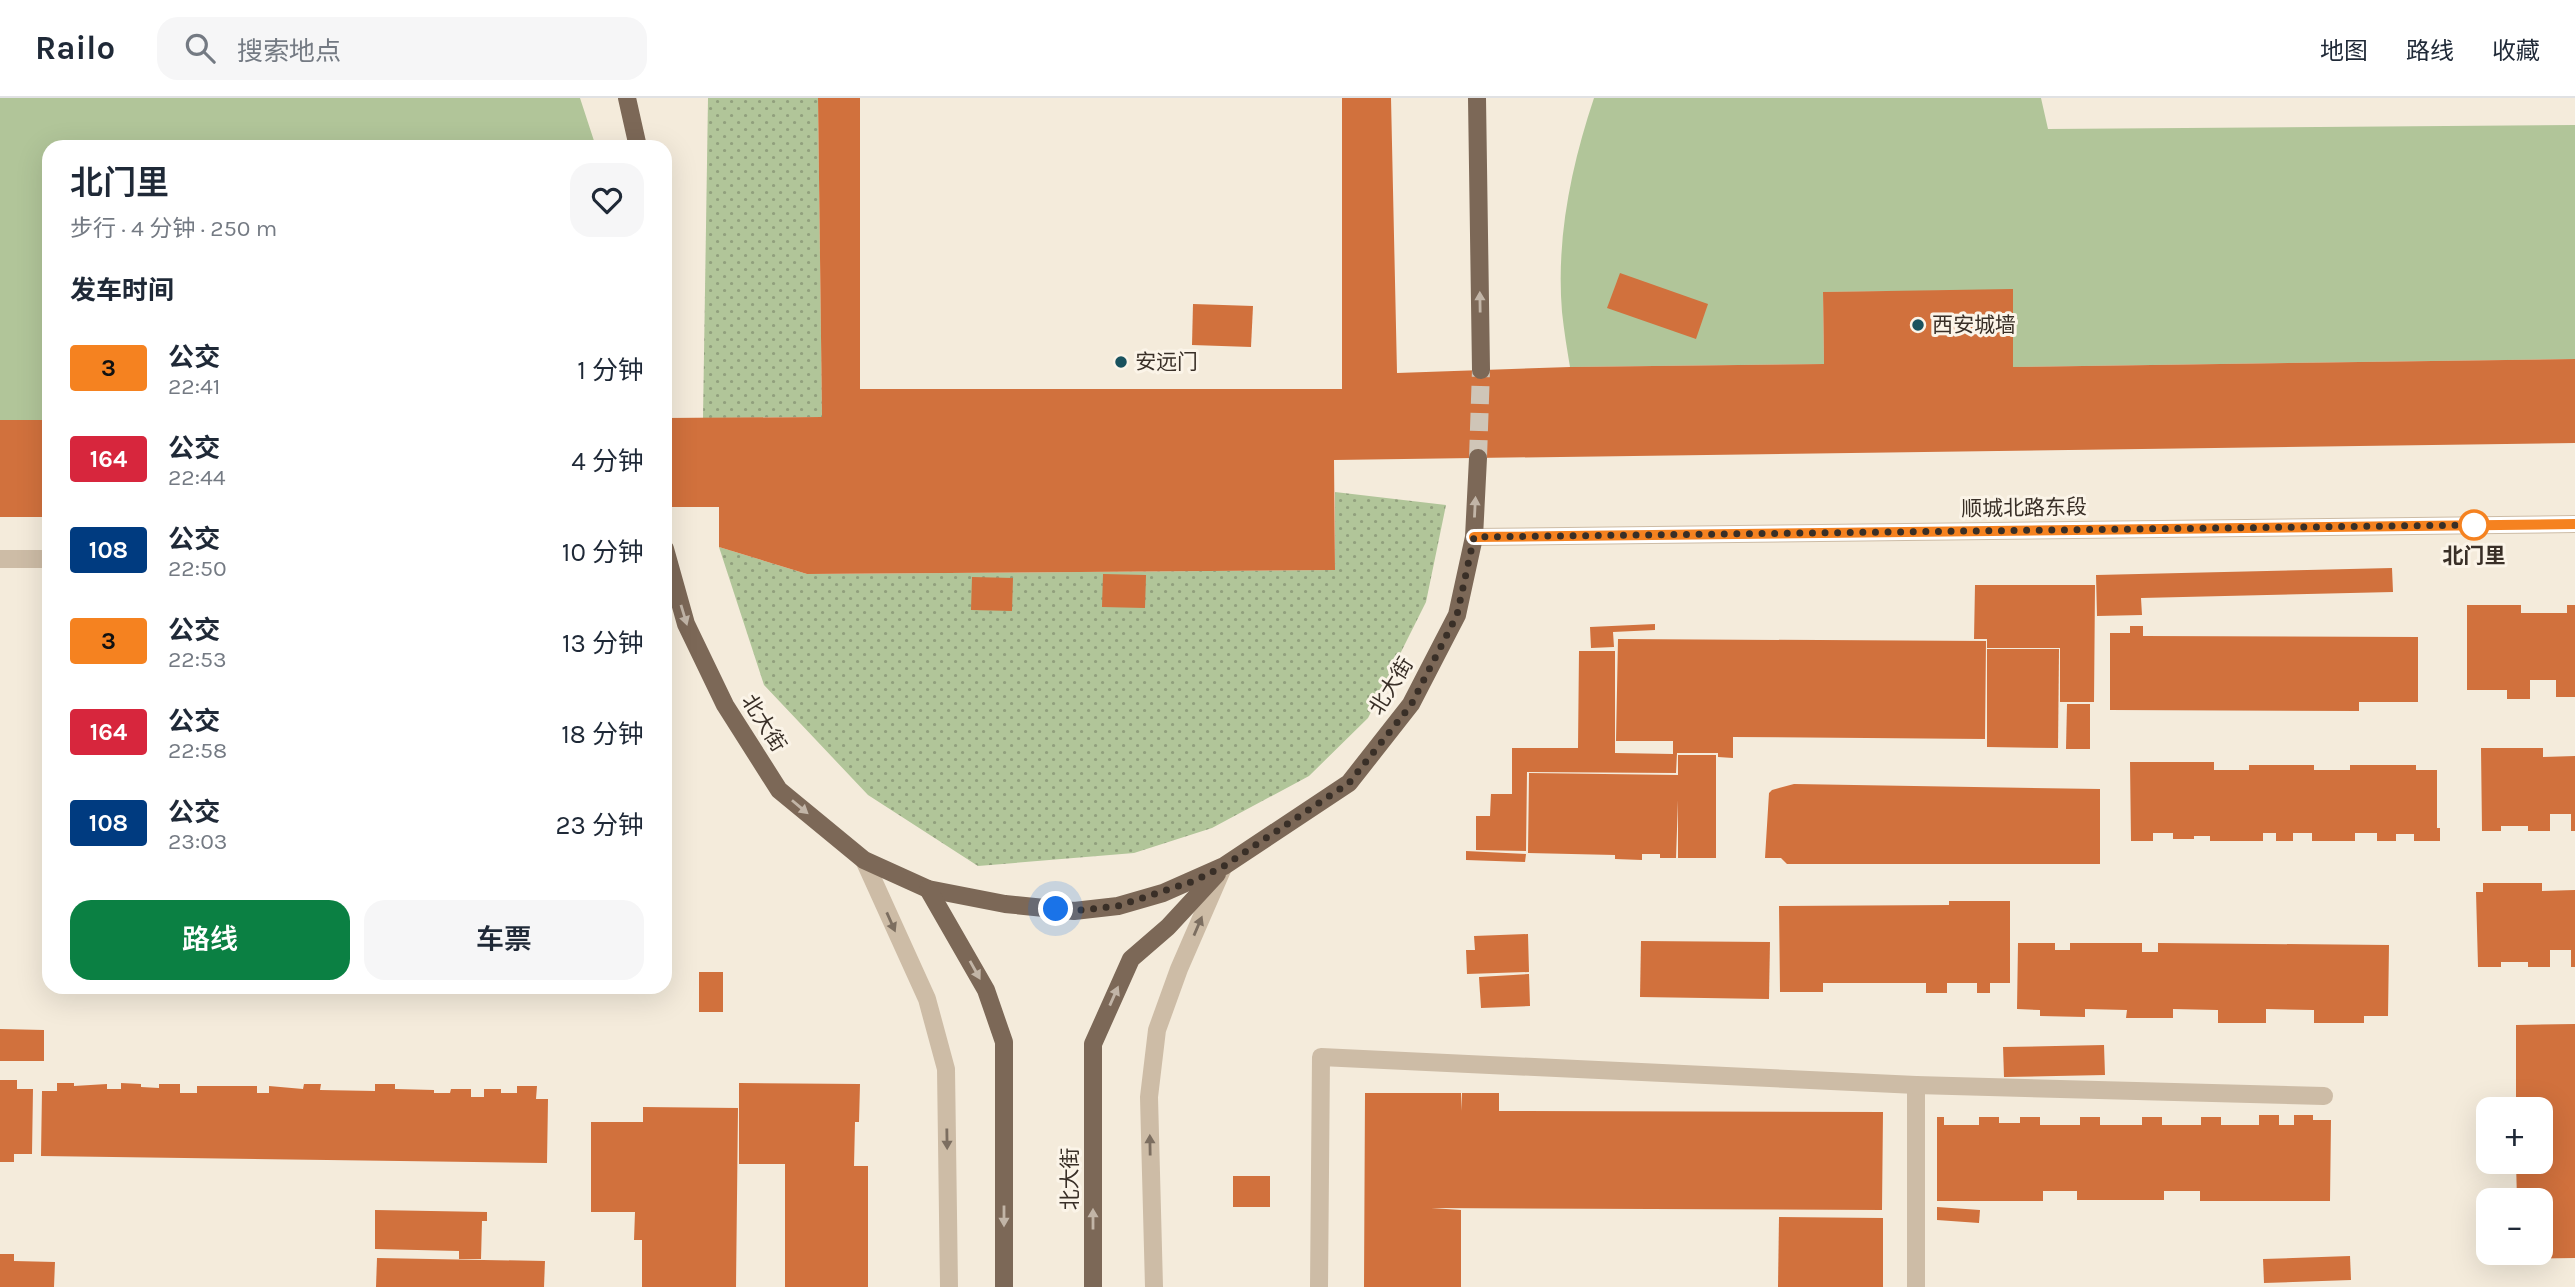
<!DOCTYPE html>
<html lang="zh">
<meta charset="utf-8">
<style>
:root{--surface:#fff;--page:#f6f6f7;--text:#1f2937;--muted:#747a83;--line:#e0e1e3;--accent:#0b8043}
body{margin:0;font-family:Karla,"Noto Sans SC",sans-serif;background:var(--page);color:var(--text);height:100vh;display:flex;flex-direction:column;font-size:26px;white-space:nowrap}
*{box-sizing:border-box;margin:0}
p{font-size:23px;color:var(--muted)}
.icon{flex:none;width:38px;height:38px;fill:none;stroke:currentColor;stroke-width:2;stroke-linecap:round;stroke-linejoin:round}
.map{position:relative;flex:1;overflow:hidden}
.drawer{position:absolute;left:42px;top:42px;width:630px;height:854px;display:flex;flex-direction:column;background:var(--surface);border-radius:21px;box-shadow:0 7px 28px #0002}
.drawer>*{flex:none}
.badge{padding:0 14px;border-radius:5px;font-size:24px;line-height:46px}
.controls{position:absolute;left:2476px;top:999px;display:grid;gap:14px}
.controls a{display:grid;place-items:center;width:77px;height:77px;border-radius:14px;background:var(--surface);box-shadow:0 7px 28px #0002;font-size:35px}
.you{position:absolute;width:35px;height:35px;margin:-18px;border:5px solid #fff;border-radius:50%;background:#1a73e8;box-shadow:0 0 0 10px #1a73e833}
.map>.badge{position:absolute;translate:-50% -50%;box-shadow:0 0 0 4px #fff}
h2{padding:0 28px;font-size:26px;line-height:63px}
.round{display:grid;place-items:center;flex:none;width:74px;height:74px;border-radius:21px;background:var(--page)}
.summary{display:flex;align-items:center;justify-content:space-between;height:119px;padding:0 28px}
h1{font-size:33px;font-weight:600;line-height:52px}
.button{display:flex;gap:14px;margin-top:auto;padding:14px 28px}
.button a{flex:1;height:80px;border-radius:21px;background:var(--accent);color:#fff;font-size:28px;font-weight:600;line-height:80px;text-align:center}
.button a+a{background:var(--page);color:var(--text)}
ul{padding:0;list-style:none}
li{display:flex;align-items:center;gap:21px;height:91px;padding:0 28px}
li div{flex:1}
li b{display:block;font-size:26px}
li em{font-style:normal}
li .badge{min-width:77px;font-weight:700;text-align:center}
header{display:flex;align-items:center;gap:42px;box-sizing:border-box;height:98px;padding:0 35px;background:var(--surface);border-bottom:2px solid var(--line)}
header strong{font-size:33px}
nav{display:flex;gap:38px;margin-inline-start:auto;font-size:24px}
.search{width:490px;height:63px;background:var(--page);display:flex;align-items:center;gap:18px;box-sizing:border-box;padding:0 24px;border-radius:21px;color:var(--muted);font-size:26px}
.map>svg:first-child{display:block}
</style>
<header>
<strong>Railo</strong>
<div class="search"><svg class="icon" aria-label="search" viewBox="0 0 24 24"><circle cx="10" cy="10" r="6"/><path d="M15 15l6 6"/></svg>搜索地点</div>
<nav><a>地图</a><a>路线</a><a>收藏</a></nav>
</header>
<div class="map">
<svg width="2575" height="1189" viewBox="0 0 2575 1189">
<defs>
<pattern id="grass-dots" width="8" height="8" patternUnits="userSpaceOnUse" patternTransform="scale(1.75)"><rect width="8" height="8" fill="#b1c599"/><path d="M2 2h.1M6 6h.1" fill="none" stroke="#91a07d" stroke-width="1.8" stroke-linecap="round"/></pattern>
</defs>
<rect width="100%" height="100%" fill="#f4ebdb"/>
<g fill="url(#grass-dots)">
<path d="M708 0H818L822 319 703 320Z"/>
<path d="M1335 394 1446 407 1426 504 1368 620 1309 678 1212 730 1134 755 978 768 868 697 764 587 719 449 807 476 1335 472Z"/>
</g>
<g fill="#b1c599">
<path d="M0 0H580L596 49H49V322H0Z"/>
<path d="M1594 0H2041L2048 31 2575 27V261L2013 269V192L1823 194 1824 266 1570 269C1567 251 1564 233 1562 214 1556 141 1571 69 1594 0Z"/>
</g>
<g fill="#d1713d">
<path d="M818 0H860V291H1342V0H1391L1397 275 1570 269 1824 266 1823 194 2013 191V269L2575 261V345L1334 362 1335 472 807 476 719 449V409H665V320L822 319Z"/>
<path d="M1620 175 1708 206 1696 241 1607 210Z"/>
<path d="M1193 206 1253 208 1251 249 1192 247Z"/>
<rect x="0" y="322" width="49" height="97"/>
<path d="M2392 470 2393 494 2141 500 2142 517 2097 518 2096 477Z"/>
<path d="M1103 476 1146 477 1145 510 1102 509Z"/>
<path d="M972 479 1013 480 1012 513 971 512Z"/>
<path d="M1975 487H2095L2094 604H2060V550H1987V541H1974Z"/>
<path d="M2467 507H2521V515H2567V507H2575V599H2556V582H2530V601H2507V592H2467Z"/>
<path d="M1655 526V532L1613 534 1614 549 1591 550 1590 529Z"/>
<path d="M2130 528H2143V538L2418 539V604H2359V613L2110 612V535H2130Z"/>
<path d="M1618 541 1986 543 1985 641 1733 639V660L1718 659V655H1677L1676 675 1527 674 1526 753 1476 752V718H1490L1491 696H1512V650H1578L1579 553H1615V655L1673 656V643H1616Z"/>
<path d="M1987 551H2059L2058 650 1987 649Z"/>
<path d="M2067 606H2090V651H2066Z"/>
<path d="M2481 650H2543V659L2575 658V733H2571V716H2550V733H2528V728H2501V733H2482Z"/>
<path d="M1678 657H1716V760H1678V702L1676 760H1660V756H1642V762L1615 761V757L1528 755 1529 675 1678 677Z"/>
<path d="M2130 664H2214V672H2249V667H2314V672H2350V667H2416V672H2437V730H2440V743H2414V736H2396V743H2377V735H2355V743H2312V735H2293V743H2276V735H2263V743H2210V738H2194V741H2173V735H2153V743H2131Z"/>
<path d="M1794 686 2100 691V766H1787L1781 760H1765L1769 695 1772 692Z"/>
<path d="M1466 753 1526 756 1525 764 1466 762Z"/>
<path d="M2483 785H2542V793L2575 792V869H2571V852H2550V869H2528V864H2501V869H2478L2476 794H2483Z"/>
<path d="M1949 803H2010V885H1990V895H1977V885H1947V895H1926V885H1823V894H1780L1779 808 1949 807Z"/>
<path d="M1528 836 1529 874 1467 876 1466 852H1475L1474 838Z"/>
<path d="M1641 843 1770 844 1769 901 1640 899Z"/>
<path d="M2018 845H2055V852H2070V845H2142V854H2158V845L2389 847 2388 918H2364V925H2314V912L2266 911V925H2218V912L2173 911V920H2126L2127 912 2085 911V919L2040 918V912L2017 911Z"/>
<rect x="699" y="874" width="24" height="40"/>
<path d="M1529 876 1530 908 1481 910 1479 879Z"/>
<path d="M2575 926V1160L2517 1161V1155H2541V1102H2517L2516 1064H2541V1012H2516V927Z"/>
<path d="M0 931 44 932V963H0Z"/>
<path d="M2104 947 2105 977 2004 979 2003 949Z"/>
<path d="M0 982H17V991H33L32 1056H14V1064H0Z"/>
<path d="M57 985H74V988L107 986V991H121V985L141 986V989L159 990V986H180V995H197V988H257V995H269V988L303 991 304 986H321L320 992 375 993V986H395V991L434 992V995H450L451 991H471V999H484V991H501V995H517V988H537L536 1001H548L547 1065 41 1058 42 993H57Z"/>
<path d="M739 985 860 986 859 1024H855L854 1068H868V1189H785V1066H739Z"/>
<path d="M1365 995H1461V1013L1462 995H1499V1013L1883 1014 1882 1112 1431 1110 1461 1112V1189H1364Z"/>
<path d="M643 1009 738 1010 736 1189H642V1142H634L635 1114H591V1024H643Z"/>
<path d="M2259 1017H2279V1027H2294V1017H2313V1022H2331L2330 1103H2200V1093H2164V1102H2077V1093H2043V1103H1937V1019H1944V1027H1979V1019H1999V1025H2020V1019H2040V1027H2080V1019H2100V1027H2142V1019H2162V1027H2201V1019H2221V1027H2259Z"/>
<rect x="1233" y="1078" width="37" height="31"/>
<path d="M1937 1109 1980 1112 1979 1125 1937 1122Z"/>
<path d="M375 1112 487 1114V1123H482L481 1161H459V1153L375 1151Z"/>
<path d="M1779 1119 1883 1120V1189H1778Z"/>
<path d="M0 1156H14V1163L55 1164 54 1189H0Z"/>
<path d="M2350 1158 2351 1182 2264 1185 2263 1161Z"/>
<path d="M377 1160 545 1163 544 1189H376Z"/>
</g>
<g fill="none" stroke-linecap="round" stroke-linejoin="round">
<path stroke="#cfc5b7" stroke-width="18" stroke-dasharray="18 9" stroke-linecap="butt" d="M1478 360 1481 272"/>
<g stroke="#cdbca6" stroke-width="18">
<path d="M1474 439 2575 426"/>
<path d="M0 461H49"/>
<path d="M864 762 927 901 946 971 949 1189"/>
<path d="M1916 987V1189"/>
<path d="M1154 1189 1149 999 1157 932 1179 871 1222 772"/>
<path d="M1319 1189 1321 959 1916 987 2324 998"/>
</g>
<g stroke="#7c6857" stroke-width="18">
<path d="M627 0 638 49"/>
<path d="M1477 0 1481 272"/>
<path d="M665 451 686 526 725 607 779 692 864 762 928 791 1005 806 1074 813 1118 808 1163 795 1224 768 1349 685 1411 606 1457 517 1474 439 1478 360"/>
<path d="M928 791 986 892 1004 944V1189"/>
<path d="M1093 1189V946L1131 861 1168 829 1217 776"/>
</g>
</g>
<defs><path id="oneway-solid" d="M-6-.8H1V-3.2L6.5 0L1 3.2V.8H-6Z" transform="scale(1.75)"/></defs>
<g fill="#c2b5a7">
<use href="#oneway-solid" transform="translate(1480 204) rotate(-91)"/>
<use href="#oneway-solid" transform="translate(1475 409) rotate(-87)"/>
<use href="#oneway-solid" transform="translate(684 517) rotate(73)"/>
<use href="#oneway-solid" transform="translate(800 709) rotate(40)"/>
<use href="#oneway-solid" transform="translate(975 872) rotate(61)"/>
<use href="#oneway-solid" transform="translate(1114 898) rotate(-66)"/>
<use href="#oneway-solid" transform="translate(1004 1118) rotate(90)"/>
<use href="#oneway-solid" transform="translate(1093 1121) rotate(-90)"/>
</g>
<g fill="#7c6e60">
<use href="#oneway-solid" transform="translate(891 824) rotate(66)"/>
<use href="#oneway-solid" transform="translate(1198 828) rotate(-67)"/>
<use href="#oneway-solid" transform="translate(947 1041) rotate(89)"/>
<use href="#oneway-solid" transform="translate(1150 1047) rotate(-91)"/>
</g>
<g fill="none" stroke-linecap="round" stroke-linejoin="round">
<defs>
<path id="line" d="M1474 439 2575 426"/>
</defs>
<use href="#line" stroke="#fff" stroke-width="16"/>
<use href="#line" stroke="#f58220" stroke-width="10"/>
<path stroke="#392f27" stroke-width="7" stroke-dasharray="0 12.6" d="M1056 811 1073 813 1118 808 1194 783 1224 768 1349 685 1411 607 1457 517 1474 439 2474 427"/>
</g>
<g fill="#19525e" stroke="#fbf4e8" stroke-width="2.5">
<circle cx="1918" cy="227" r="7"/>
<circle cx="1121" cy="264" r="7"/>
</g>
<circle fill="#fff" stroke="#f58220" stroke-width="3.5" cx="2474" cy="427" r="14"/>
<g text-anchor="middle" stroke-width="6" stroke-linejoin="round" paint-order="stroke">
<g font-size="21" fill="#392f27" stroke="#fbf4e8" text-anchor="start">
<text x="1932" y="234">西安城墙</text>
<text x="1135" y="271">安远门</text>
</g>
<g font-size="21" fill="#392f27" stroke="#fbf4e8">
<text transform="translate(2024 410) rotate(-1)" y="7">顺城北路东段</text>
<text transform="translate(1391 588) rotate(-58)" y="7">北大街</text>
<text transform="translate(764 625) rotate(58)" y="7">北大街</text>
<text transform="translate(1070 1081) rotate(-90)" y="7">北大街</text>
</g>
<g font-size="21" font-weight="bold" fill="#392f27" stroke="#fbf4e8">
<text x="2474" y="465">北门里</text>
</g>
</g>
</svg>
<div class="controls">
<a>+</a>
<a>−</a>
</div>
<div class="you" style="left:1056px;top:811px"></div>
<section class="drawer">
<div class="summary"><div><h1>北门里</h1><p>步行 · 4 分钟 · 250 m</p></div><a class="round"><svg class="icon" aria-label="heart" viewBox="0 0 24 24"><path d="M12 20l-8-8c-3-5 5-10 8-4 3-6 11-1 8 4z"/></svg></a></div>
<h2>发车时间</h2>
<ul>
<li><span class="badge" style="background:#f58220;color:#111">3</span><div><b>公交</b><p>22:41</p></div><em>1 分钟</em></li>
<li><span class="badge" style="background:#d7263d;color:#fff">164</span><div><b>公交</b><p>22:44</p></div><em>4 分钟</em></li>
<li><span class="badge" style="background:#003b80;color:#fff">108</span><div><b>公交</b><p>22:50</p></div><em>10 分钟</em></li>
<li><span class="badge" style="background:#f58220;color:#111">3</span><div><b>公交</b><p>22:53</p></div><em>13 分钟</em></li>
<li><span class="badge" style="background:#d7263d;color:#fff">164</span><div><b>公交</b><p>22:58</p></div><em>18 分钟</em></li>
<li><span class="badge" style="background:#003b80;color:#fff">108</span><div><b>公交</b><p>23:03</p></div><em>23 分钟</em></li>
</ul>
<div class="button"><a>路线</a><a>车票</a></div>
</section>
</div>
